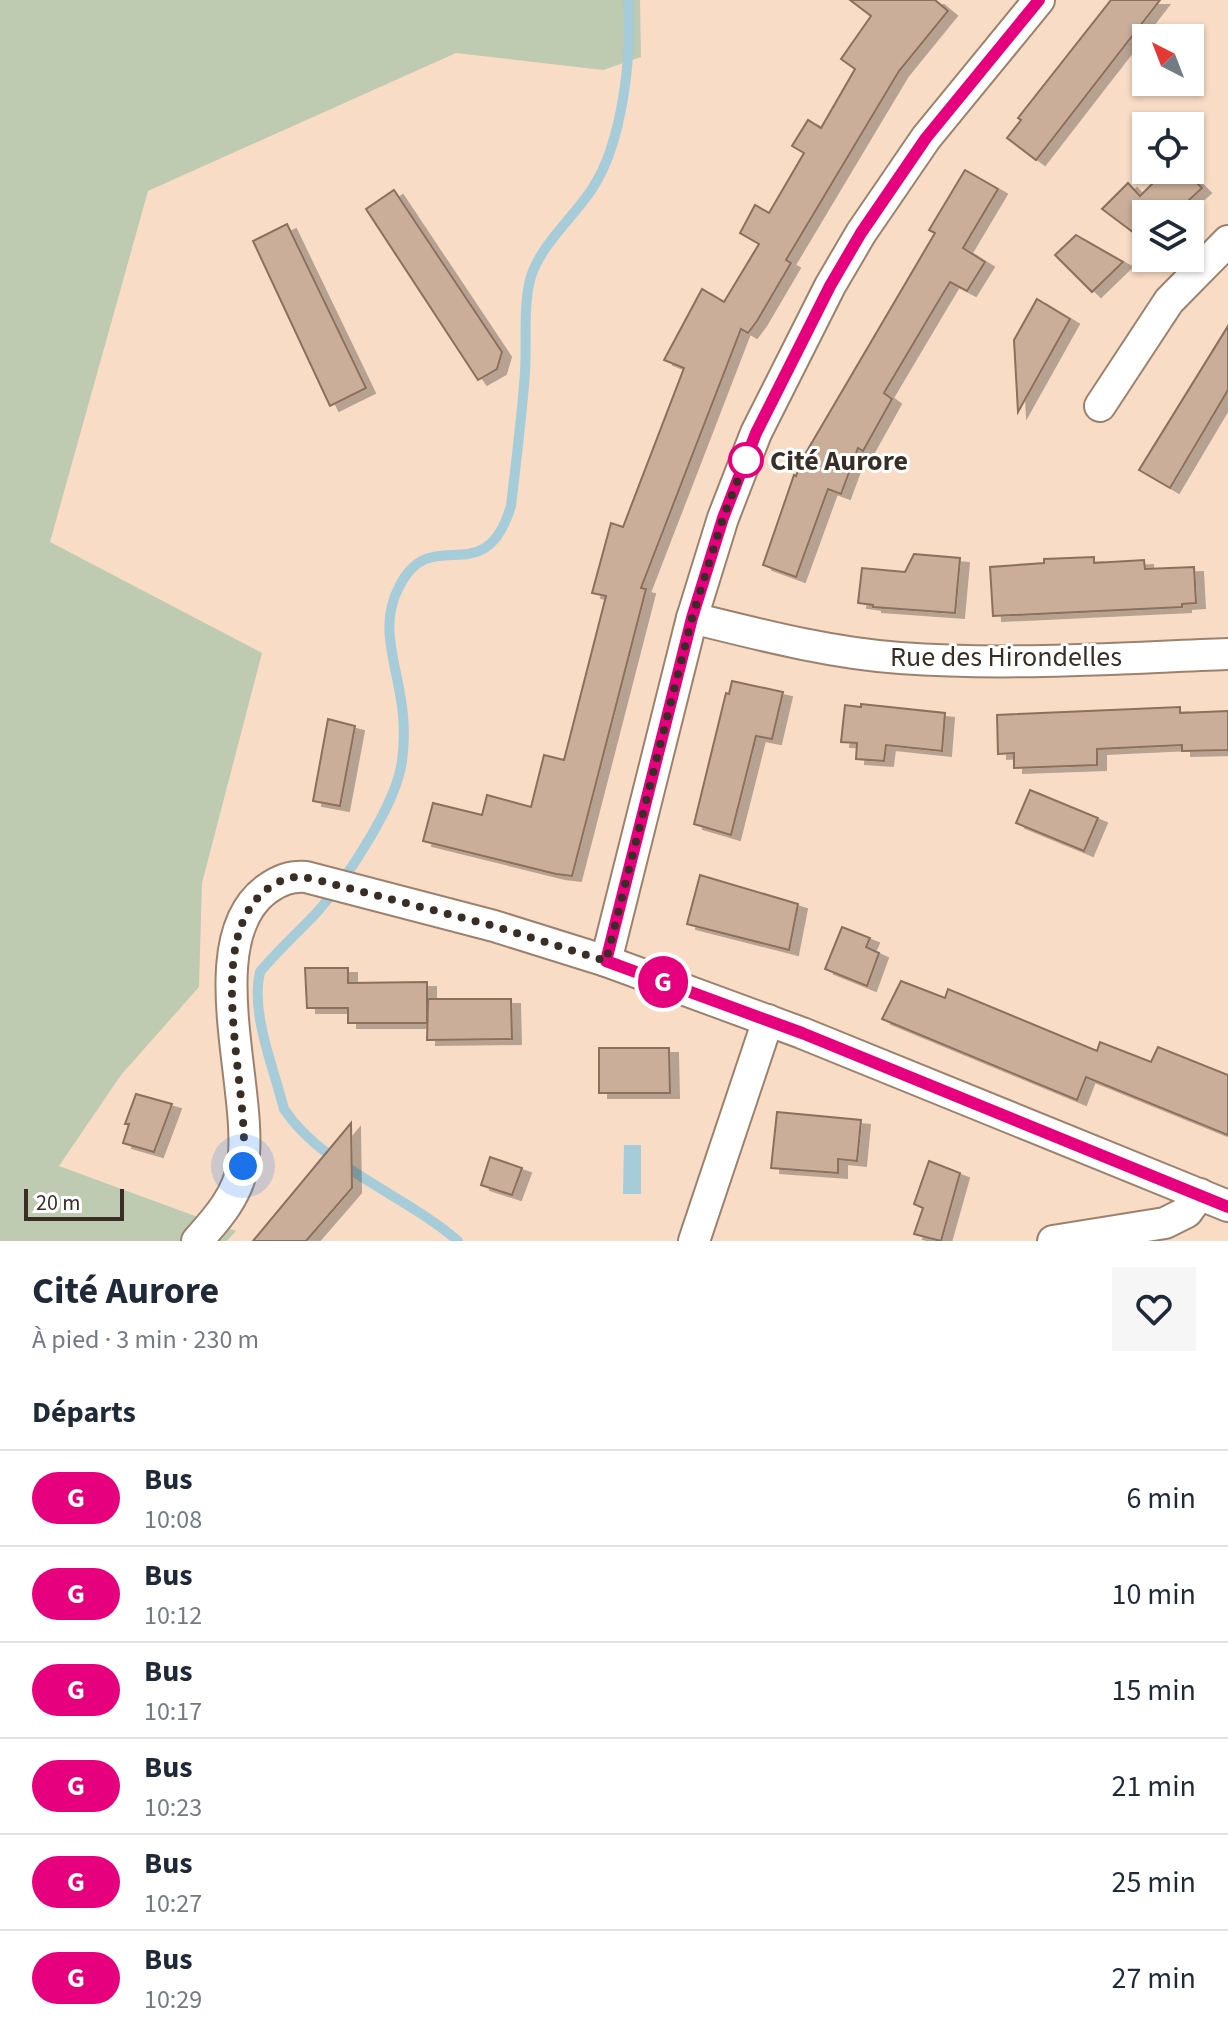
<!DOCTYPE html>
<html lang="fr">
<meta charset="utf-8">
<style>
:root{--surface:#fff;--page:#f6f6f7;--text:#1f2937;--muted:#747a83;--line:#e0e1e3}
body{margin:0;font-family:"Source Sans 3",sans-serif;background:var(--page);color:var(--text);height:100vh;display:flex;flex-direction:column;font-size:30px;white-space:nowrap}
*{box-sizing:border-box;margin:0}
p{font-size:26px;color:var(--muted)}
.icon{flex:none;width:44px;height:44px;fill:none;stroke:currentColor;stroke-width:2;stroke-linecap:round;stroke-linejoin:round}
.map{position:relative;height:1241px;overflow:hidden}
.sheet{display:flex;flex-direction:column;background:var(--surface);flex:1}
.sheet>*{flex:none}
.badge{padding:0 16px;border-radius:26px;font-size:28px;line-height:52px}
.needle{width:52px;rotate:318deg}
.fabs{position:absolute;left:1132px;top:24px;display:grid;gap:16px}
.fabs a{display:grid;place-items:center;width:72px;height:72px;border-radius:0px;background:var(--surface);box-shadow:0 2px 6px #0004;font-size:40px}
.scale{position:absolute;left:24px;bottom:20px;width:100px;box-sizing:border-box;padding-left:8px;border:4px solid #392e26;border-top:0;font-size:22px;line-height:28px;white-space:nowrap;color:#392e26;-webkit-text-stroke:6px #fff;paint-order:stroke}
.you{position:absolute;width:40px;height:40px;margin:-20px;border:6px solid #fff;border-radius:50%;background:#1a73e8;box-shadow:0 0 0 12px #1a73e833}
.map>.badge{position:absolute;translate:-50% -50%;box-shadow:0 0 0 4px #fff}
h2{padding:0 32px;font-size:30px;line-height:72px}
.round{display:grid;place-items:center;flex:none;width:84px;height:84px;border-radius:0px;background:var(--page)}
.summary{display:flex;align-items:center;justify-content:space-between;height:136px;padding:0 32px}
h1{font-size:38px;font-weight:700;line-height:60px}
ul{padding:0;list-style:none}
li{display:flex;align-items:center;gap:24px;height:96px;padding:0 32px;border-top:2px solid var(--line)}
li div{flex:1}
li b{display:block;font-size:30px}
li em{font-style:normal}
li .badge{min-width:88px;font-weight:700;text-align:center}
.map>svg:first-child{display:block}
</style>
<div class="map">
<svg width="1228" height="1241" viewBox="0 0 1228 1241">
<defs>
<filter id="shadow"><feDropShadow dx="9" dy="5" stdDeviation="0" flood-color="#0004"/></filter>
</defs>
<rect width="100%" height="100%" fill="#f9dcc6"/>
<path fill="#bfcbb0" d="M0 0H640L641 57 603 70 456 53 148 191 50 542 262 653 202 883 199 987 121 1075 59 1166 236 1231 227 1241H0Z"/>
<path fill="#a6ccd9" d="M624 1145H641V1194H623Z"/>
<g fill="none" stroke-linecap="round" stroke-linejoin="round">
<path stroke="#a6ccd9" stroke-width="10" d="M458 1241C407 1196 321 1166 284 1109 274 1069 250 1012 260 972 278 950 300 931 319 910 347 878 397 803 402 761 405 739 404 715 400 694 394 657 380 623 399 587 432 520 484 595 511 506 516 461 522 417 525 372 527 342 523 309 530 280 539 246 573 218 592 189 623 142 632 56 628 0"/>
</g>
<g fill="#caae99" stroke="#8a705d" stroke-width="2" filter="url(#shadow)">
<path d="M850 0H935L948 11 899 71 786 260 791 263 757 321 748 333 741 329 641 588 646 589 572 876 556 874 423 841 433 803 482 815 487 795 531 807 544 755 564 760 606 596 592 593 611 523 623 527 684 368 664 360 702 289 724 302 759 244 740 233 755 205 769 213 804 153 792 146 808 120 821 128 855 69 841 59 871 16Z"/>
<path d="M1111 0H1160L1036 160 1007 138 1021 120 1018 118Z"/>
<path d="M965 170 998 189 963 248 985 262 967 291 950 282 935 307 884 393 892 399 863 451 858 448 841 494 828 489 796 577 763 565 794 475 796 476 804 456 935 233 929 230Z"/>
<path d="M1166 170H1184L1202 188 1174 214H1146V242L1102 209 1128 183 1140 196Z"/>
<path d="M394 190 502 352 497 369 478 380 366 209Z"/>
<path d="M287 224 366 388 330 406 253 241Z"/>
<path d="M1076 235 1123 262 1092 292 1055 255Z"/>
<path d="M1037 299 1070 319 1018 412 1014 340Z"/>
<path d="M1228 326V390L1170 488 1139 470Z"/>
<path d="M914 554 960 558 955 613 873 607V605L858 603 862 568 905 572Z"/>
<path d="M1094 557V563L1144 560 1145 569 1194 567 1196 603 1182 604V607L993 616 990 567 1044 563V559Z"/>
<path d="M732 681 783 692 772 739 756 736 731 835 694 824 726 693 729 694Z"/>
<path d="M861 704 945 713 942 751 886 745 884 761 856 759 857 743 841 742 845 705 861 707Z"/>
<path d="M1180 707V713L1228 711V750L1182 751V745L1097 749V765L1014 768V753L998 754 997 715Z"/>
<path d="M328 719 355 726 340 806 313 801Z"/>
<path d="M1030 790 1098 818 1084 851 1016 823Z"/>
<path d="M700 875 798 904 789 950 687 924Z"/>
<path d="M842 927 870 938 866 947 879 953 867 986 825 969Z"/>
<path d="M305 968H348V983L427 982V1023H348V1008H307Z"/>
<path d="M901 981 945 998 948 989 1097 1051 1100 1042 1151 1062 1158 1047 1228 1075V1135L1086 1077 1077 1100 882 1019Z"/>
<path d="M428 999H511L512 1039 427 1040Z"/>
<path d="M599 1048H669L670 1093H599Z"/>
<path d="M136 1094 172 1104 154 1152 123 1143 129 1124H125Z"/>
<path d="M777 1112 861 1120 857 1161 838 1159V1173L771 1168Z"/>
<path d="M351 1123 352 1188 306 1241H253Z"/>
<path d="M490 1157 522 1168 512 1195 481 1185Z"/>
<path d="M929 1161 960 1173 941 1241 914 1234 923 1208 914 1204Z"/>
</g>
<g fill="none" stroke-linecap="round" stroke-linejoin="round">
<defs>
<g id="street">
<path d="M1100 406 1169 301 1228 241"/>
<path d="M692 618C761 635 830 653 900 658 1010 666 1119 658 1228 654"/>
<path d="M606 961 692 618 723 518 756 433 830 286 861 233 926 138 1039 0"/>
<path d="M197 1241C217 1219 239 1194 243 1163 254 1090 197 940 267 889 280 880 290 876 306 877L494 926 606 961 802 1033 1228 1206"/>
<path d="M694 1241 768 1020"/>
<path d="M1053 1241 1165 1223 1187 1212 1200 1194"/>
</g>
</defs>
<use href="#street" stroke="#9c826e" stroke-width="34"/>
<use href="#street" stroke="#fff" stroke-width="30"/>
</g>
<g fill="none" stroke-linecap="round" stroke-linejoin="round">
<defs>
<path id="line" d="M1039 0 926 138 861 233 830 286 756 433 723 518 692 618 606 961 802 1033 1228 1207"/>
</defs>
<use href="#line" stroke="#fff" stroke-width="18"/>
<use href="#line" stroke="#e6007e" stroke-width="12"/>
<path stroke="#392e26" stroke-width="8" stroke-dasharray="0 14.4" d="M243 1166C252 1091 198 937 270 887 286 876 298 875 317 880L494 926 606 961 692 618 723 518 748 454 746 460"/>
</g>
<circle fill="#fff" stroke="#e6007e" stroke-width="4" cx="746" cy="460" r="16"/>
<g text-anchor="middle" stroke-width="6" stroke-linejoin="round" paint-order="stroke">
<g font-size="28" font-weight="bold" fill="#392e26" stroke="#fff" text-anchor="start">
<text x="770" y="470">Cité Aurore</text>
</g>
<g font-size="28" fill="#392e26" stroke="#fff">
<text x="1006" y="666">Rue des Hirondelles</text>
</g>
</g>
</svg>
<div class="fabs">
<a><svg class="needle" viewBox="-14 -14 28 28"><path d="M0-13l5 13h-10z" fill="#e53935"/><path d="M0 13l5-13h-10z" fill="#747a83"/></svg></a>
<a><svg class="icon" aria-label="locate" viewBox="0 0 24 24"><circle cx="12" cy="12" r="6"/><path d="M12 2v4M12 18v4M2 12h4M18 12h4"/></svg></a>
<a><svg class="icon" aria-label="layers" viewBox="0 0 24 24"><path d="M12 4l9 5-9 5-9-5zM3 14l9 5 9-5"/></svg></a>
</div>
<div class="scale">20 m</div>
<div class="you" style="left:243px;top:1166px"></div>
<b class="badge" style="left:663px;top:982px;background:#e6007e;color:#fff">G</b>
</div>
<section class="sheet">
<div class="summary"><div><h1>Cité Aurore</h1><p>À pied · 3 min · 230 m</p></div><a class="round"><svg class="icon" aria-label="heart" viewBox="0 0 24 24"><path d="M12 20l-8-8c-3-5 5-10 8-4 3-6 11-1 8 4z"/></svg></a></div>
<h2>Départs</h2>
<ul>
<li><span class="badge" style="background:#e6007e;color:#fff">G</span><div><b>Bus</b><p>10:08</p></div><em>6 min</em></li>
<li><span class="badge" style="background:#e6007e;color:#fff">G</span><div><b>Bus</b><p>10:12</p></div><em>10 min</em></li>
<li><span class="badge" style="background:#e6007e;color:#fff">G</span><div><b>Bus</b><p>10:17</p></div><em>15 min</em></li>
<li><span class="badge" style="background:#e6007e;color:#fff">G</span><div><b>Bus</b><p>10:23</p></div><em>21 min</em></li>
<li><span class="badge" style="background:#e6007e;color:#fff">G</span><div><b>Bus</b><p>10:27</p></div><em>25 min</em></li>
<li><span class="badge" style="background:#e6007e;color:#fff">G</span><div><b>Bus</b><p>10:29</p></div><em>27 min</em></li>
</ul>
</section>
